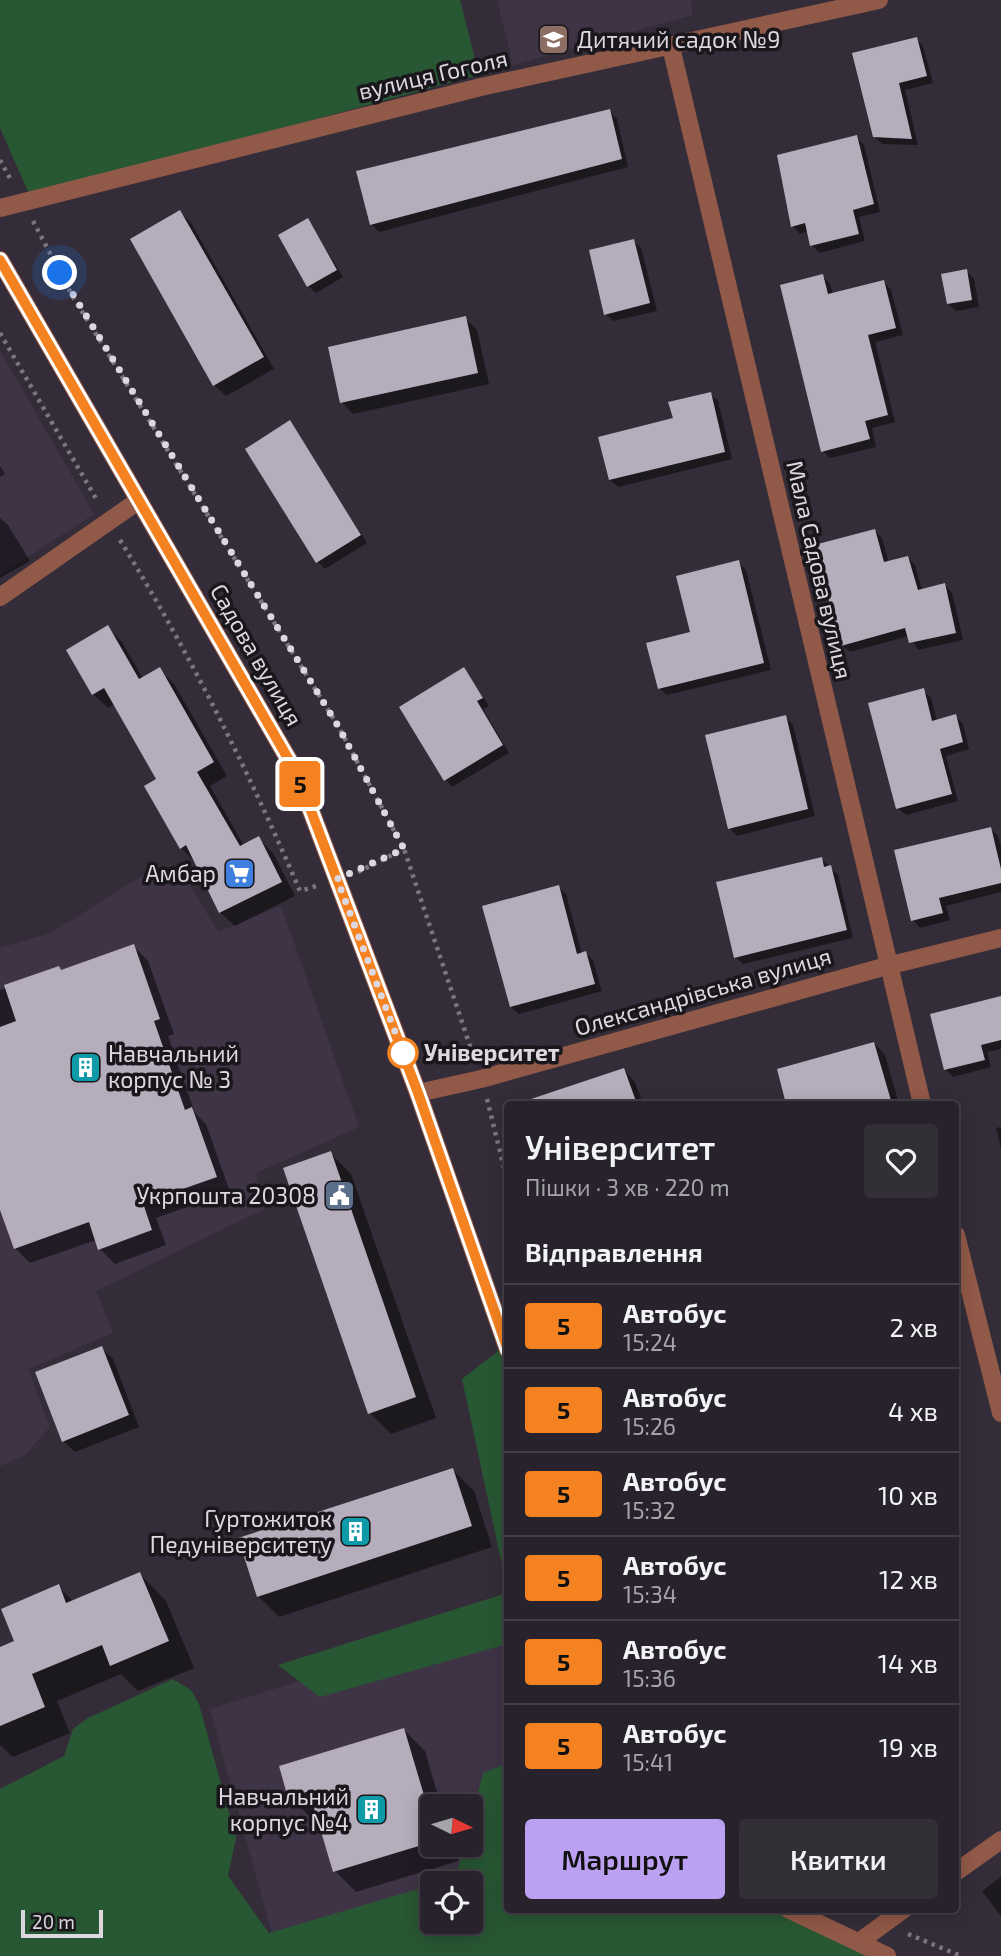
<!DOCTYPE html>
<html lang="uk">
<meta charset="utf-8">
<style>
:root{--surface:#27222b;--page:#332f37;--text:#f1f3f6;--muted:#a4a4a9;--line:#433f47;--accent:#bca0f2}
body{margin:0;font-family:"Exo 2",sans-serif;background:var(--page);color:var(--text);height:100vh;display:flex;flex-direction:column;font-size:26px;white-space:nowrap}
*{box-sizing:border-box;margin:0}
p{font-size:23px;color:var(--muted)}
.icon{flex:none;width:38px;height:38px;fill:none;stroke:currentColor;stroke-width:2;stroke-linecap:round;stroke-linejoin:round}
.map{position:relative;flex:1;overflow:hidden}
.drawer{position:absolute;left:504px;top:1101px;width:455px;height:812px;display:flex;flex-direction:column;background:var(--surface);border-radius:7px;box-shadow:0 4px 18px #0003,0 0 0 2px var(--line)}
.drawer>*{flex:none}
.badge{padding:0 14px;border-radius:5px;font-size:24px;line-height:46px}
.needle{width:46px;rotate:95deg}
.buttons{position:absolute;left:420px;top:1794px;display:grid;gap:14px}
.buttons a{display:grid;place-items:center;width:63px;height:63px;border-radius:7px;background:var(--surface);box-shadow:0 4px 18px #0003,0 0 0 2px var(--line);font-size:35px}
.scale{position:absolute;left:21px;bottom:18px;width:82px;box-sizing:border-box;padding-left:7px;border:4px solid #ddd8e0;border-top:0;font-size:19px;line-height:24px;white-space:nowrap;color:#ddd8e0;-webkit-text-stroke:5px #1a171c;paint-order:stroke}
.you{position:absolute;width:35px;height:35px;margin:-18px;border:5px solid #fff;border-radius:50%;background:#1a73e8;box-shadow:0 0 0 10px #1a73e833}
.map>.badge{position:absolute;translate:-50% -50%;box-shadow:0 0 0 4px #fff}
h2{padding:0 21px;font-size:26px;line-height:63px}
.round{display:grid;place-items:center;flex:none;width:74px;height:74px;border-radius:7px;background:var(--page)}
.summary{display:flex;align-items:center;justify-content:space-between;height:119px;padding:0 21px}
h1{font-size:33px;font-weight:600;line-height:52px}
.action{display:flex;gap:14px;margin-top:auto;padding:14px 21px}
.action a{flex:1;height:80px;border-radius:7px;background:var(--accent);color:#111;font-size:28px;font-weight:600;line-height:80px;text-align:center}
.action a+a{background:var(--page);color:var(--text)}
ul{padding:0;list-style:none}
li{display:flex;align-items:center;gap:21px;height:84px;padding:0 21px;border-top:2px solid var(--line)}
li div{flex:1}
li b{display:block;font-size:26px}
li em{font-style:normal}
li .badge{min-width:77px;font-weight:700;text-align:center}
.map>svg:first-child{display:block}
</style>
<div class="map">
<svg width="1001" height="1956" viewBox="0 0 1001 1956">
<rect width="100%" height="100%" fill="#342d39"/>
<g fill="#3f3446" fill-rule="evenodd">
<path d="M497 0H691L692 15 513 65Z"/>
<path d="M0 351 94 514 0 575Z"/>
<path d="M158 866 185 877 218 932 281 906 359 1127 256 1173 264 1209 96 1291 113 1333 28 1369 50 1427 25 1455 0 1466V948L51 933Z"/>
<path d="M507 1616V1905L471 1883H432V1922L276 1948 210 1709ZM432 1806H471V1844H432Z"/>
</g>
<g fill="#285733">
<path d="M0 0H460L479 75 30 196 0 128Z"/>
<path d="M506 1345 508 1350 507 1588 462 1379Z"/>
<path d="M507 1593V1644L320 1697 278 1665Z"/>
<path d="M173 1679 191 1690 199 1704 236 1838 228 1876 269 1933 432 1885V1922H471V1883H441L455 1879 464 1845 471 1844V1820L483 1773 507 1763 508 1909H788L887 1956H0V1789L64 1756 73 1729 88 1718Z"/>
</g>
<g fill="#0007">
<path d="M916 39 923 46 933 83 905 90 918 145 882 144 874 136Z"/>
<path d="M609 111 617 119 628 167 379 232 371 224Z"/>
<path d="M856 137 864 145 880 212 859 217 865 241 819 253 812 245 809 231 800 234 793 226Z"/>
<path d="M180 212 191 223 274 369 226 396 214 385Z"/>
<path d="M308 220 343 277 316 293 308 286Z"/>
<path d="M634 241 641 248 657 311 613 321 606 314Z"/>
<path d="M967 271 974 279 979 307 956 311 948 304Z"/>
<path d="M823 276 830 284 833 295 884 282 891 290 903 335 875 342 895 422 872 428 876 447 830 458 823 451Z"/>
<path d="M465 318 477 330 489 384 353 414 342 402Z"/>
<path d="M710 394 718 401 732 459 618 487 610 480 675 420Z"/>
<path d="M290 423 367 543 325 569 318 562Z"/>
<path d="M0 466 5 474 0 477Z"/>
<path d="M0 518 8 525 30 561 0 578Z"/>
<path d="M875 531 882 538 889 563 908 558 915 565 922 590 945 585 952 593 963 640 918 650 909 636 850 652 842 645Z"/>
<path d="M738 562 746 570 771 670 667 695 659 688Z"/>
<path d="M108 628 122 642 143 679 159 669 174 684 227 776 210 786 244 846 259 839 273 853 295 896 235 926 220 912 196 863 181 848 159 780 115 704 108 708 93 694 68 651Z"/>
<path d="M464 669 489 706 483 709 509 753 452 787 445 779Z"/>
<path d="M923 690 931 698 937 721 955 716 963 724 969 749 946 756 958 801 906 815 898 808Z"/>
<path d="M785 717 793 725 815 816 737 836 730 828Z"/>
<path d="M991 829 998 836 1001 848V892L946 906 950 920 920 928 913 920Z"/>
<path d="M821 859 838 875 853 938 743 964 735 957Z"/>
<path d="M558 887 566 894 582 954 586 953 593 961 602 991 519 1014 511 1007Z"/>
<path d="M133 946 148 961 174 1034 168 1036 195 1113 206 1124 230 1192 156 1218 166 1245 115 1264 100 1249 96 1240 30 1263 15 1248 0 1205V990L59 968 62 971Z"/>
<path d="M1001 998V1049L987 1052 991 1067 953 1077 945 1069Z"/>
<path d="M874 1043 885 1055 899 1104H788L779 1070Z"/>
<path d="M624 1070 635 1082 643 1104H526Z"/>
<path d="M1001 1127V1148L996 1128Z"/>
<path d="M330 1153 351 1174 436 1418 391 1434 370 1413Z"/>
<path d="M101 1348 113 1359 139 1427 75 1452 63 1441Z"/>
<path d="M453 1470 474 1491 492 1547 279 1617 258 1596Z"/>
<path d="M140 1574 166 1601 194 1668 138 1691 121 1674 57 1701 70 1733 13 1757 0 1745V1649L17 1642 58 1586 74 1602Z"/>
<path d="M404 1730 425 1751 441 1806H432V1844H453L458 1861 356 1892 335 1871 318 1816 311 1818 290 1797Z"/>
<path d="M1001 1877V1916L982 1891Z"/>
</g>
<g fill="#b6adbc">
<path d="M917 37 927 76 899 83 912 139 873 137 852 53Z"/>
<path d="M610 109 622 159 370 225 356 171Z"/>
<path d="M857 135 874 204 853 210 859 234 810 246 805 223 791 227 777 155Z"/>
<path d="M180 210 264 357 213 386 130 239Z"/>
<path d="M308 218 337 270 307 287 278 235Z"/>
<path d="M634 239 650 303 604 315 589 250Z"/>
<path d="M967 269 972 300 947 304 941 274Z"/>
<path d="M823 274 828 294 884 280 896 328 868 335 888 415 865 421 870 439 821 452 780 285Z"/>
<path d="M466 316 478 373 340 403 328 347Z"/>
<path d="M711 392 725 452 609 480 598 437 673 418 668 402Z"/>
<path d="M290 420 361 535 316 563 245 449Z"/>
<path d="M875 529 884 562 908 556 918 590 945 583 956 633 909 643 905 628 841 646 814 545Z"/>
<path d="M739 560 764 663 658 689 646 643 690 632 676 576Z"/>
<path d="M108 625 139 679 160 667 214 762 197 772 240 846 259 836 282 882 219 913 186 845 180 849 144 786 156 779 104 688 92 695 66 650Z"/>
<path d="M464 667 483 698 477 701 503 745 444 781 399 707Z"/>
<path d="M924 688 932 721 956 714 963 742 940 749 952 794 896 809 868 703Z"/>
<path d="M786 715 808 809 728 829 705 735Z"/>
<path d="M991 827 1001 869V883L939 898 943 913 911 921 894 850Z"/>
<path d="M822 857 824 867 831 865 847 930 734 958 716 882Z"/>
<path d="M559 885 577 954 586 951 595 984 510 1007 482 906Z"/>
<path d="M134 944 160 1019 154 1021 185 1110 192 1107 217 1177 143 1203 152 1230 98 1250 89 1222 14 1249 0 1210V1027L16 1021 4 985 59 966 61 970Z"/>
<path d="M1001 996V1040L981 1045 985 1060 944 1070 930 1014Z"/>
<path d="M874 1042 892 1104H786L777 1069Z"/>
<path d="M624 1068 637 1104H529L528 1100Z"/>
<path d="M331 1151 416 1397 368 1414 283 1168Z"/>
<path d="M102 1346 129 1415 62 1442 35 1372Z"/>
<path d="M453 1468 472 1526 257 1597 238 1538Z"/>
<path d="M140 1572 169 1641 110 1666 102 1645 32 1674 45 1707 0 1726V1647L14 1641 1 1609 59 1584 66 1603Z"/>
<path d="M404 1728 432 1822V1842L333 1872 309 1791 288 1798 279 1766Z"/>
</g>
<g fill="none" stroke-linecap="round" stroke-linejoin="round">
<g stroke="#7b757f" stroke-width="4.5" stroke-dasharray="3.5 5" stroke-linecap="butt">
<path d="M0 160 12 182"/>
<path d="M33 221 73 297 338 726 404 849 474 1058"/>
<path d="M0 333 98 502"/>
<path d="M120 540C189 652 248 770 300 891L316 886"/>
<path d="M358 872 404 849"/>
<path d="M487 1099 508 1184"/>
<path d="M908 1934 961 1956"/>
</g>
<g stroke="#915947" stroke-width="18">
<path d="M671 47 922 1104"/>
<path d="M0 208 481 87 879 0"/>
<path d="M0 597 138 501"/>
<path d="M418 1093 481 1079 887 966 1001 938"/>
<path d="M956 1235 1001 1413"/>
<path d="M956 1872 1001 1840"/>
<path d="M859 1942 904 1909"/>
</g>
<g stroke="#915947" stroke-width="18">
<path d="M0 260 297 774 418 1093 508 1350"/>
<path d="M788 1909 887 1956"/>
</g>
</g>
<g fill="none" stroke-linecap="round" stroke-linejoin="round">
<defs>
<path id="line" d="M0 260 297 774 418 1093 508 1350"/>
</defs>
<use href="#line" stroke="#fff" stroke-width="16"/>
<use href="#line" stroke="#f58220" stroke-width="10"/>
<path stroke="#ddd8e0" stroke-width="7" stroke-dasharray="0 12.6" d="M60 273 338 726 404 849 337 879 403 1053"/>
</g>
<defs>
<symbol id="school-square" viewBox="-11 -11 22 22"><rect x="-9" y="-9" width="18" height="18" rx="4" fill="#8d6e63" stroke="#1a171c"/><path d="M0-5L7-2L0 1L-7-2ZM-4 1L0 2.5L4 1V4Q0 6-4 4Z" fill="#fff"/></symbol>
<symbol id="supermarket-square" viewBox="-11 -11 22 22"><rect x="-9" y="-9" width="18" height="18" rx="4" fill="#3f7fe0" stroke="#1a171c"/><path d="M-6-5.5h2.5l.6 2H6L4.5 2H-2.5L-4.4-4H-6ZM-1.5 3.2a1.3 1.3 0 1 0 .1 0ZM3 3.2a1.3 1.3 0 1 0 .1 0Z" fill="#fff"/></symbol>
<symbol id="building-square" viewBox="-11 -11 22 22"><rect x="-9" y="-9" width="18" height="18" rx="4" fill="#0f9aa8" stroke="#1a171c"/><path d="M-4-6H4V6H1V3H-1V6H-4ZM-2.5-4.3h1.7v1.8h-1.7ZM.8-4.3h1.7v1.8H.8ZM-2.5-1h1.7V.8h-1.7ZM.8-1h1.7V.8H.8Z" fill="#fff"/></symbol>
<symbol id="civic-square" viewBox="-11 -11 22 22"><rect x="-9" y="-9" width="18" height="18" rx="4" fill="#5c6f8a" stroke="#1a171c"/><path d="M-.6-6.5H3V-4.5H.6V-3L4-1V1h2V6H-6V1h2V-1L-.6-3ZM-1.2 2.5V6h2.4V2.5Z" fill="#fff"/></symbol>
</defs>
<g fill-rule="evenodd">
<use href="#school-square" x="536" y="22" width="35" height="35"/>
<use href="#supermarket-square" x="222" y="856" width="35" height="35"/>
<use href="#building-square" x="68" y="1050" width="35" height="35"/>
<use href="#civic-square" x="322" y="1178" width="35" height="35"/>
<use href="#building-square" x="338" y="1514" width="35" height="35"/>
<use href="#building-square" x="354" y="1792" width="35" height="35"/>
</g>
<circle fill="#fff" stroke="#f58220" stroke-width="3.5" cx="403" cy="1053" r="14"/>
<g text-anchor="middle" stroke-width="7" stroke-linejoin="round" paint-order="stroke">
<g font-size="23" fill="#ddd8e0" stroke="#1a171c" text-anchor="end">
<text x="577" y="48" text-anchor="start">Дитячий садок №9</text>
<text x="216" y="882">Амбар</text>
<text x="108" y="1062" text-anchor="start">Навчальний<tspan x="108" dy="26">корпус № 3</tspan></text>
<text x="316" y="1204">Укрпошта 20308</text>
<text x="332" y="1527">Гуртожиток<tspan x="332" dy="26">Педуніверситету</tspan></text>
<text x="349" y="1805">Навчальний<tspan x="349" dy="26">корпус №4</tspan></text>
</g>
<g font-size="23" fill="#ddd8e0" stroke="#1a171c">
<text transform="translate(433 75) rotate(-13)" y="8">вулиця Гоголя</text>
<text transform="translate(819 570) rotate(77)" y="8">Мала Садова вулиця</text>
<text transform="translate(256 655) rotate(60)" y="8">Садова вулиця</text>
<text transform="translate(703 992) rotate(-16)" y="8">Олександрівська вулиця</text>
</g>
<g font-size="23" font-weight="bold" fill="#ddd8e0" stroke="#1a171c" text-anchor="start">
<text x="424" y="1061">Університет</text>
</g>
</g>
</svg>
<div class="buttons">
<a><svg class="needle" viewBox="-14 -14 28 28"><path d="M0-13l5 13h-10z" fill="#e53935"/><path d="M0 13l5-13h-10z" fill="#a4a4a9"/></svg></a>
<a><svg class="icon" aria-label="locate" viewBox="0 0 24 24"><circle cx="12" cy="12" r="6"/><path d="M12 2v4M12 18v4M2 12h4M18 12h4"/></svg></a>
</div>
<div class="scale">20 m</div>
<div class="you" style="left:60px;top:273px"></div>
<b class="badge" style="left:300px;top:784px;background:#f58220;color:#111">5</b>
<section class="drawer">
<div class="summary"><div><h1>Університет</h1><p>Пішки · 3 хв · 220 m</p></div><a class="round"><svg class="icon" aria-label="heart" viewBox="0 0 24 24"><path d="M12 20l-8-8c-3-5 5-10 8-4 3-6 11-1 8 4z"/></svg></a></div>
<h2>Відправлення</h2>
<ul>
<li><span class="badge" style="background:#f58220;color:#111">5</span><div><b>Автобус</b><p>15:24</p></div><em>2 хв</em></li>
<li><span class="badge" style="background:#f58220;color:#111">5</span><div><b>Автобус</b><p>15:26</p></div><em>4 хв</em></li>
<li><span class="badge" style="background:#f58220;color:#111">5</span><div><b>Автобус</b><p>15:32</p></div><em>10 хв</em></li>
<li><span class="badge" style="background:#f58220;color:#111">5</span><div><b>Автобус</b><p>15:34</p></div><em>12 хв</em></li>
<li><span class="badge" style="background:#f58220;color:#111">5</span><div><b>Автобус</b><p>15:36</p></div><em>14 хв</em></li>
<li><span class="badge" style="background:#f58220;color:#111">5</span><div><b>Автобус</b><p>15:41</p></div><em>19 хв</em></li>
</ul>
<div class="action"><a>Маршрут</a><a>Квитки</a></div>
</section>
</div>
